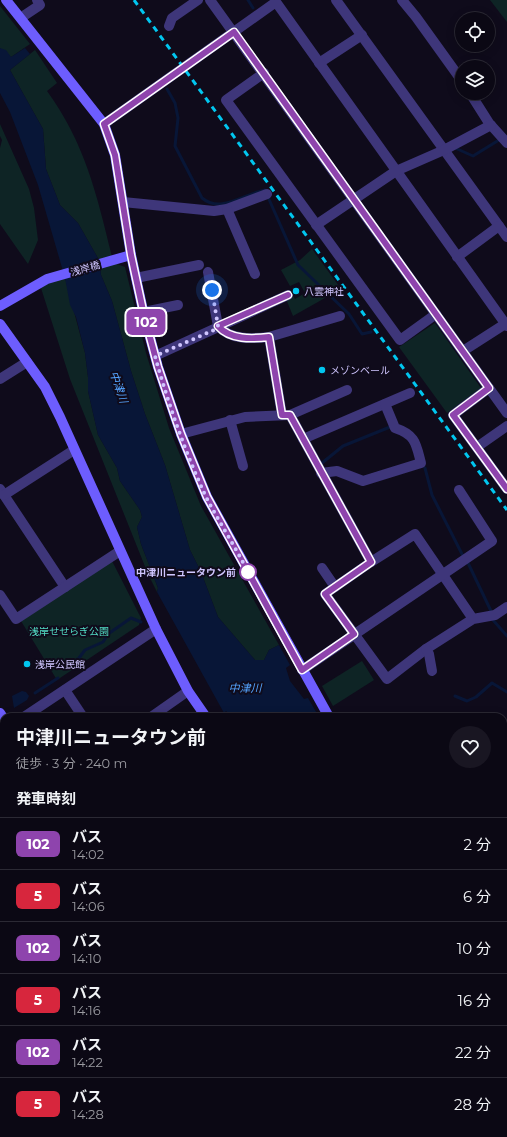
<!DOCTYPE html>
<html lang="ja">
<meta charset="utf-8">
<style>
:root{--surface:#0b0814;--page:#191622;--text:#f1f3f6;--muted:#9a9aa0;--line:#2b2934}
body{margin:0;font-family:Montserrat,"Noto Sans JP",sans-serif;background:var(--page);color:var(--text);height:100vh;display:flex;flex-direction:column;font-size:15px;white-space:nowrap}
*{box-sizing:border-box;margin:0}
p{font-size:13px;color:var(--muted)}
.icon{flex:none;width:22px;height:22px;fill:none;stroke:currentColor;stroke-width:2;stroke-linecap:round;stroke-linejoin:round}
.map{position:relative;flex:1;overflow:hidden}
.details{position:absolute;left:0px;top:713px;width:507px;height:424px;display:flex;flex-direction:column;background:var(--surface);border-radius:12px 12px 0 0;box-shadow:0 2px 10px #0003,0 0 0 1px var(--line)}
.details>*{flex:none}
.badge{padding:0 8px;border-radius:6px;font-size:14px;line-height:26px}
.controls{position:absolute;left:455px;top:12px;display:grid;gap:8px}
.controls a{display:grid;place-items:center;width:40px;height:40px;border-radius:50%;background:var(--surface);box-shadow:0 2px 10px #0003,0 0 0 1px var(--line);font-size:20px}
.you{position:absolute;width:20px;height:20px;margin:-10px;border:3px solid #fff;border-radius:50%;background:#1a73e8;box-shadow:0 0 0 6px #1a73e833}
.map>.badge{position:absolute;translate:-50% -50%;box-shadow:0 0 0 2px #fff}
h2{padding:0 16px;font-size:15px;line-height:36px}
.round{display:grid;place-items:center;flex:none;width:42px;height:42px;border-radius:21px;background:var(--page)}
.head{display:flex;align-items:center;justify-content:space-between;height:68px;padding:0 16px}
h1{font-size:19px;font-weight:700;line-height:30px}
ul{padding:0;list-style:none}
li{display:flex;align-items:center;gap:12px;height:52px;padding:0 16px;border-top:1px solid var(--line)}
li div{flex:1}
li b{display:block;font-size:15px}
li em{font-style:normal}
li .badge{min-width:44px;font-weight:700;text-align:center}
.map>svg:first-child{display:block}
</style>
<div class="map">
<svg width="507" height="1137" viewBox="0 0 507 1137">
<rect width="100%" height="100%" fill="#0f0b1b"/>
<g fill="#0e2425">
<path d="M490 0H507V22Z"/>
<path d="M0 6 30 44 11 57 0 48Z"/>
<path d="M35 50 57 83 47 91C85 143 97 195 112 257L99 260 78 223 60 205 46 169 43 129 10 70Z"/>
<path d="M0 124 29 189 34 208 38 240 28 264 0 224V148L2 140 0 136Z"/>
<path d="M312 249 341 289 293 316 286 299 293 296 295 299 305 293 299 282 290 286 281 270 300 260Z"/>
<path d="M114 263 125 267 146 353 169 428 201 506 279 645 269 650 264 660H255L218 617 201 572 190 550 165 465 145 414 131 371 112 301 101 275 100 267Z"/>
<path d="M65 278 85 353 88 377V391L98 435 117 468 120 481 140 510 142 517 137 527 141 544 158 588 157 592 148 574 70 379 41 288 50 282Z"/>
<path d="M435 323 481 388 447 413 399 347Z"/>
<path d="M112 561 141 618 139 625 57 680 21 621Z"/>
<path d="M362 661 374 680 333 706 322 686Z"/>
<path d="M503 854H507V895L503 894Z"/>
<path d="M394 1133H431L432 1137H396Z"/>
</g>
<g fill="#081637">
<path d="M0 48 6 50 11 57 25 48 30 54 10 70 43 129 46 169 60 205 78 223 99 260 101 275 112 301 131 371 145 414 165 465 190 550 201 572 218 617 255 660H264L269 650 279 645 290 665 286 668 290 681 304 699 308 698 319 717H233L226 711 224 713 157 592 158 588 141 544 137 527 142 517 140 510 120 481 117 468 98 435 88 391V377L85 353 76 317 70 305 65 278 38 185 10 112 0 93Z"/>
<path d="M22 691 26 692 29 696 27 700 14 708 12 696Z"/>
</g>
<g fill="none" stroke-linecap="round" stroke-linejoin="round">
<g stroke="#081637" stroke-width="3">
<path d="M248 0 253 8"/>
<path d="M167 89 175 103 178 118 175 146 202 198C221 214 243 194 265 190"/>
<path d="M455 148 473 156 499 140"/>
<path d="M268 197 298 265 349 314 362 334 371 332"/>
<path d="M322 463 343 446 390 427"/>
<path d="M425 468 432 495 463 556"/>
<path d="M468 563 491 611"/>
<path d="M493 620 507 636"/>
<path d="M67 668 79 658 85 650 103 642 108 634 131 618 141 622"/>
<path d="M35 693 58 678"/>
<path d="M455 696 467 701 476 697 492 683 507 692"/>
</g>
<path stroke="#081637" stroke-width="17" d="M503 839H507"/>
<g stroke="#3e367a" stroke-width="10">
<path d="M210 0 507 413"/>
<path d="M336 0 507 237"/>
<path d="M402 0 416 17 462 81"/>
<path d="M25 15 40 5 37 0"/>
<path d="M169 26 172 18 198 0"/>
<path d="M319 63 362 35"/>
<path d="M264 73 226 100 400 340 436 314"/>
<path d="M470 93 489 123 507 143"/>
<path d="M104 124 276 2 507 326"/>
<path d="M123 202 214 211 227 209 267 194"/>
<path d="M227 209 255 274"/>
<path d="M316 225 396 171 444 150 491 125"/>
<path d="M457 257 499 226"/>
<path d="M208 272 218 326C230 340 252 339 269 337L282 415"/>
<path d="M136 278 199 265"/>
<path d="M144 312 178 305"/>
<path d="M269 337 340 316"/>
<path d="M463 351 505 324"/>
<path d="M155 356 288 295"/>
<path d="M0 379 27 362"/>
<path d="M489 388 453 415 507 489"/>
<path d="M290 415 371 562"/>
<path d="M230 420 243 466"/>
<path d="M181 434 245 417 290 415 347 390"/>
<path d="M303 439 410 393"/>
<path d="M477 447 507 426"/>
<path d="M321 473 337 471 363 481 421 463C416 444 416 435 395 428L385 404"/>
<path d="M0 489 65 587"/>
<path d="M4 495 74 450"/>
<path d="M322 568 335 587"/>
<path d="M0 595 16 619 120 551"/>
<path d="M473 619 415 534 371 562 325 594 387 679 426 649 473 619 495 615 507 607"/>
<path d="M426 649 429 654 432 671"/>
<path d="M302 670 492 541 459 490"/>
<path d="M65 690 83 717"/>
<path d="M24 717 156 629"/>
<path d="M151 717 188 691"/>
<path d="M0 733 4 731"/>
<path d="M0 844 4 850"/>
<path d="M503 1063H507"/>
<path d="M0 1092 4 1090"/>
<path d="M503 1119 507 1120"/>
<path d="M160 1133 162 1137"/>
<path d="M280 1133 281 1137"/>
</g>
<g stroke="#6d5dfe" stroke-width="10">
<path d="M6 0 104 124 115 155 131 255 144 315 158 367 181 434 207 497 329 717"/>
<path d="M0 306 47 279 131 255"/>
<path d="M0 324 45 387 60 417 156 629 188 691 206 717"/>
<path d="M0 713 4 719"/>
<path d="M503 810 507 811"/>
<path d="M0 931 4 937"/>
<path d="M84 1133 85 1137"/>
<path d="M354 1133 355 1137"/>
</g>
<g stroke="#c94dfe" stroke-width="10">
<path d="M503 953 507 952"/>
<path d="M439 1133V1137"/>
</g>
<path stroke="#01c6ef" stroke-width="3" stroke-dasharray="6 5" stroke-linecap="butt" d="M134 0 507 510"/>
</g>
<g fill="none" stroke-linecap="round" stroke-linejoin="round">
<defs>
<path id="line" d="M288 295 218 326C230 340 252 339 269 337L282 415H290L371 562 325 594 354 634 302 670 207 497 181 434 158 367 144 315 131 255 115 155 104 124 234 32 489 388 453 415 507 489"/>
</defs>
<use href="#line" stroke="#fff" stroke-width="9"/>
<use href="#line" stroke="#8e44ad" stroke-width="6"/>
<path stroke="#d0c6ff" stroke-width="4" stroke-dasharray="0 7.2" d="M212 290 218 326 214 330 155 356C168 403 185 452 206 497 219 522 235 546 248 572"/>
</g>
<g fill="#01c6ef" stroke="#0f0b1b" stroke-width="1.5">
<circle cx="296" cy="291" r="4"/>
<circle cx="322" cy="370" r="4"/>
<circle cx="27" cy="664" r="4"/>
</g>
<circle fill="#fff" stroke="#8e44ad" stroke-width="2" cx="248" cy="572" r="8"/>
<g text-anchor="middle" stroke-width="4" stroke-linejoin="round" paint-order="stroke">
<g font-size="10" fill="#d0c6ff" stroke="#0f0b1b">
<text transform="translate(85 268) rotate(-16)" y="4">浅岸橋</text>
</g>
<g font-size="10" fill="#d0c6ff" stroke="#0f0b1b" text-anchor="start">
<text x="304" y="295">八雲神社</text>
<text x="330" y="374">メゾンベール</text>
<text x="35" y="668">浅岸公民館</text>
</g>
<g font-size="10" font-weight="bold" fill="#d0c6ff" stroke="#0f0b1b" text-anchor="end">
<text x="236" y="576">中津川ニュータウン前</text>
</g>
<g font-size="10" fill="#53ddc5" stroke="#0f0b1b">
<text x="69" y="635">浅岸せせらぎ公園</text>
</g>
<g font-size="11" font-style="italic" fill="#54a3fe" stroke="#0f0b1b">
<text transform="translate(119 387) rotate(71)" y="4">中津川</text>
<text x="245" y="692">中津川</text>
</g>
</g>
</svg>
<div class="controls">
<a><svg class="icon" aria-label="locate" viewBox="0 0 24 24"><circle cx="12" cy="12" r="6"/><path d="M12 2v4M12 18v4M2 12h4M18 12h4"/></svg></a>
<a><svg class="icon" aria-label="layers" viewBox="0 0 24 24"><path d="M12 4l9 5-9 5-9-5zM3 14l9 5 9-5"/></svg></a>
</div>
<div class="you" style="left:212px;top:290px"></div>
<b class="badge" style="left:146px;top:322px;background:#8e44ad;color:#fff">102</b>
<section class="details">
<div class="head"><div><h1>中津川ニュータウン前</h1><p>徒歩 · 3 分 · 240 m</p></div><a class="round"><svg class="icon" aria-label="heart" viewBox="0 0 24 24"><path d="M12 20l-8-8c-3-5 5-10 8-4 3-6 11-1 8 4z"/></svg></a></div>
<h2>発車時刻</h2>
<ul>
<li><span class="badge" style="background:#8e44ad;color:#fff">102</span><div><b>バス</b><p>14:02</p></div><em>2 分</em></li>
<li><span class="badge" style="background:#d7263d;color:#fff">5</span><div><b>バス</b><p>14:06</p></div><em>6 分</em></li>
<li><span class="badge" style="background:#8e44ad;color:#fff">102</span><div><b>バス</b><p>14:10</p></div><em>10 分</em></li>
<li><span class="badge" style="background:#d7263d;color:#fff">5</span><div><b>バス</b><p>14:16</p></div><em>16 分</em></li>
<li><span class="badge" style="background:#8e44ad;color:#fff">102</span><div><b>バス</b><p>14:22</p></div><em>22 分</em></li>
<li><span class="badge" style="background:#d7263d;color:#fff">5</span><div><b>バス</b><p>14:28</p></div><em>28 分</em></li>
</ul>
</section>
</div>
